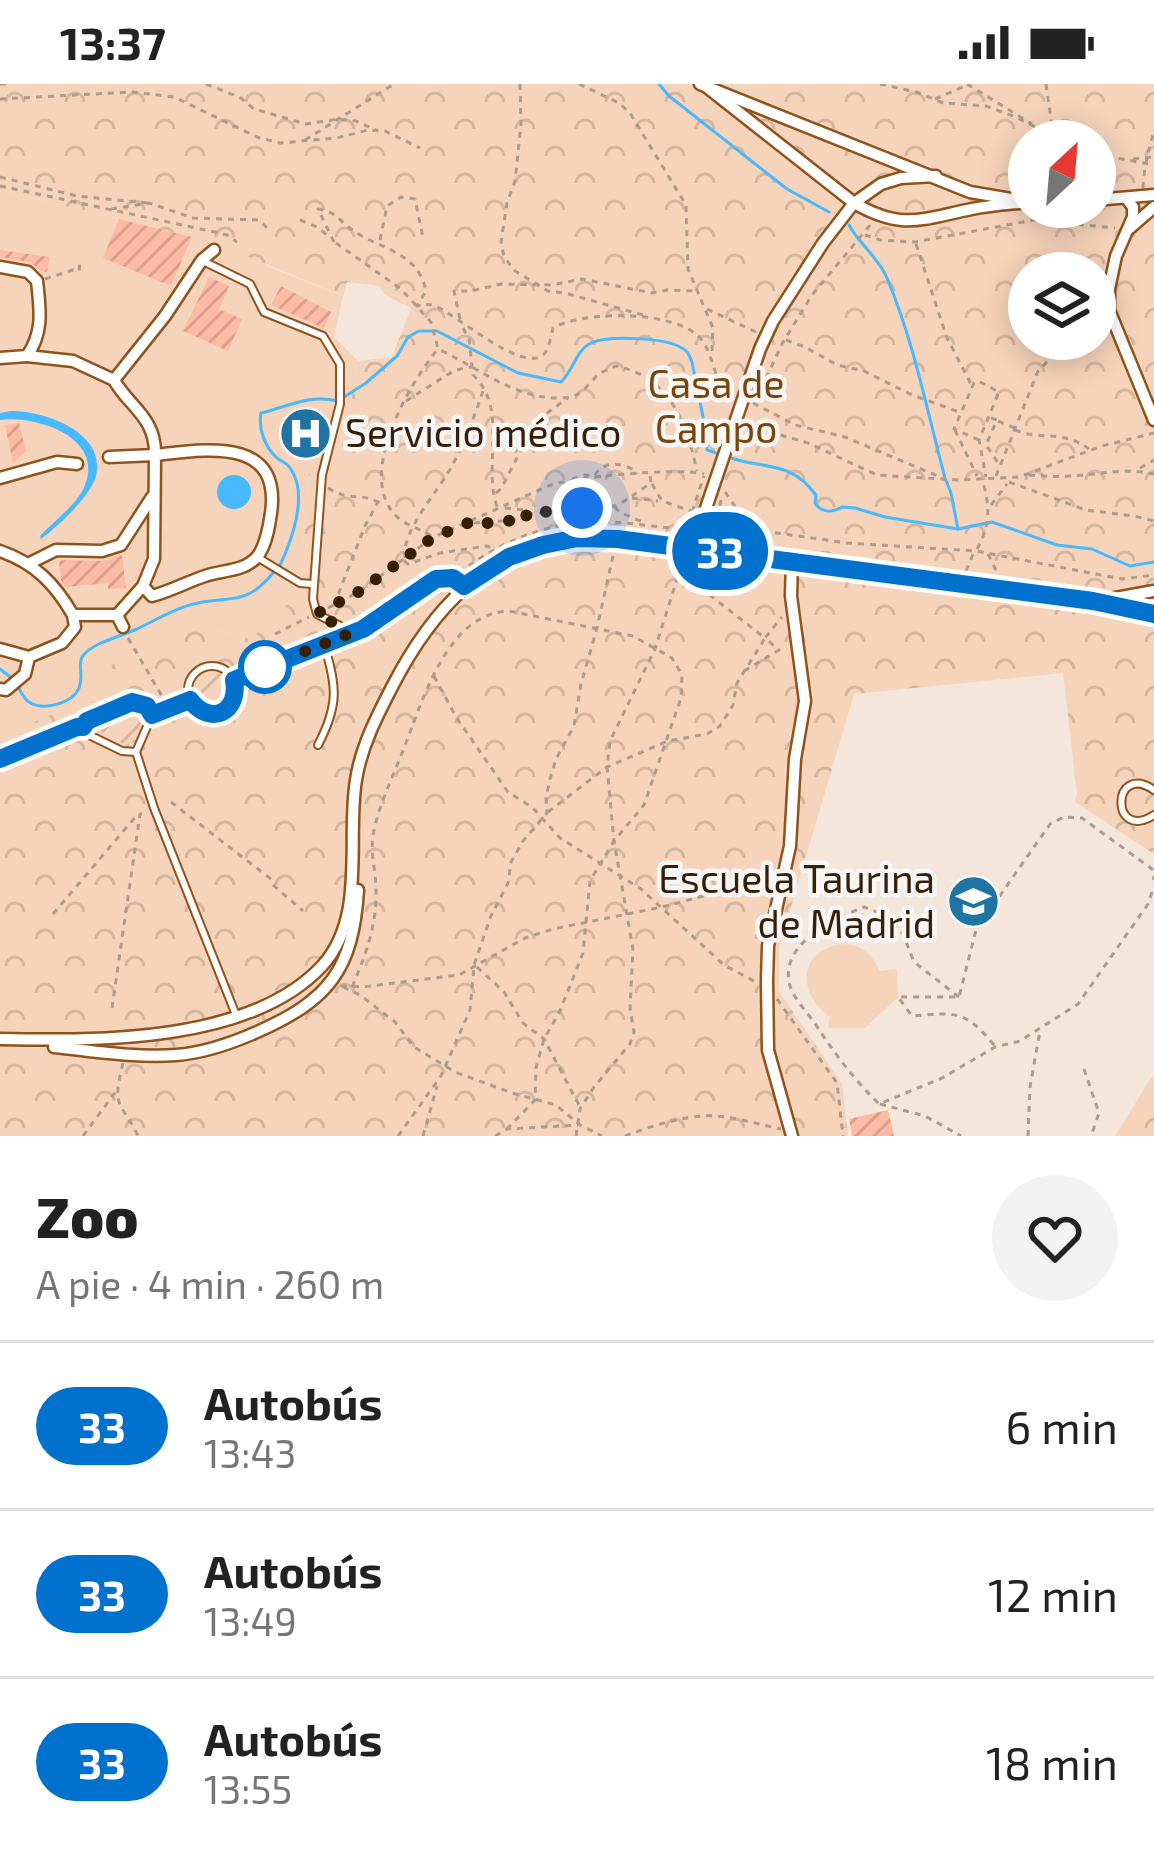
<!DOCTYPE html>
<html lang="es">
<meta charset="utf-8">
<style>
:root{--surface:#fff;--page:#f2f2f2;--text:#222;--muted:#767676;--line:#e0e0e0}
body{margin:0;font-family:"Exo 2",sans-serif;background:var(--page);color:var(--text);height:100vh;display:flex;flex-direction:column;font-size:45px;white-space:nowrap}
*{box-sizing:border-box;margin:0}
p{font-size:39px;color:var(--muted)}
.icon{flex:none;width:66px;height:66px;fill:none;stroke:currentColor;stroke-width:2;stroke-linecap:round;stroke-linejoin:round}
.map{position:relative;height:1052px;overflow:hidden}
.sheet{display:flex;flex-direction:column;background:var(--surface);flex:1}
.sheet>*{flex:none}
.badge{padding:0 24px;border-radius:39px;font-size:42px;line-height:78px}
.needle{width:78px;rotate:26deg}
.controls{position:absolute;left:1008px;top:36px;display:grid;gap:24px}
.controls a{display:grid;place-items:center;width:108px;height:108px;border-radius:50%;background:var(--surface);box-shadow:0 6px 30px #0003;font-size:60px}
.you{position:absolute;width:60px;height:60px;margin:-30px;border:9px solid #fff;border-radius:50%;background:#1a73e8;box-shadow:0 0 0 18px #1a73e833}
.map>.badge{position:absolute;translate:-50% -50%;box-shadow:0 0 0 6px #fff}
.round{display:grid;place-items:center;flex:none;width:126px;height:126px;border-radius:63px;background:var(--page)}
.head{display:flex;align-items:center;justify-content:space-between;height:204px;padding:0 36px}
h1{font-size:57px;font-weight:800;line-height:90px}
ul{padding:0;list-style:none}
li{display:flex;align-items:center;gap:36px;height:168px;padding:0 36px;border-top:3px solid var(--line)}
li div{flex:1}
li b{display:block;font-size:45px}
li em{font-style:normal}
li .badge{min-width:132px;font-weight:700;text-align:center}
.status{display:flex;justify-content:space-between;align-items:center;height:84px;padding:0 60px;background:var(--surface);direction:ltr}
.status svg{height:33px;fill:currentColor}
.map>svg:first-child{display:block}
</style>
<div class="status"><b>13:37</b><svg viewBox="0 0 49 12"><path d="M0 12V9h3v3zM5 12V6h3v6zM10 12V3h3v9zM15 12V0h3v12zM26 1h20v11H26zM47 4h2v5h-2z"/></svg></div>
<div class="map">
<svg width="1154" height="1052" viewBox="0 0 1154 1052">
<defs>
<pattern id="forest-crowns" width="20" height="18" patternUnits="userSpaceOnUse" patternTransform="scale(3)"><rect width="20" height="18" fill="#f6d4bb"/><path d="M2 6a3 3 0 1 1 6 0M12 15a3 3 0 1 1 6 0" fill="none" stroke="#d4b69f"/></pattern>
<pattern id="garden-furrows" width="10" height="10" patternUnits="userSpaceOnUse" patternTransform="scale(3)"><rect width="10" height="10" fill="#f6d4bb"/><path d="M-1 1l2-2M0 10L10 0M9 11l2-2" fill="none" stroke="#d4b69f"/></pattern>
<pattern id="building-hatch" width="6" height="6" patternUnits="userSpaceOnUse" patternTransform="scale(3)"><rect width="6" height="6" fill="#fdbaa4"/><path d="M-1 1l2-2M0 6l6-6M5 7l2-2" fill="none" stroke="#d99f8c"/></pattern>
</defs>
<rect width="100%" height="100%" fill="#f4e6db"/>
<g fill="#f6d4bb">
<path d="M0 106 213 158 225 154 269 183 343 212 334 253 358 277 336 394 309 390 300 499 279 533 250 555 200 542 102 585 92 614 0 652Z"/>
<path d="M843 860C862 861 872 870 880 887L897 885 898 913 865 944H828L830 933C797 910 797 866 843 860Z"/>
</g>
<g fill="url(#forest-crowns)" fill-rule="evenodd">
<path d="M0 0H1154V770L1075 718 1077 710 1063 589 854 610 779 864V907L842 1000 848 1052H0V652L91 614 102 585 200 542 250 555 279 533 300 498 309 390 336 393 358 277 392 273 411 224 385 211 379 202 347 198 343 212 229 165 225 154 213 158 0 106ZM1029 57H1095V123H1029ZM1029 189H1095V255H1029Z"/>
<path d="M1154 991V1052H1115L1149 997Z"/>
</g>
<g fill="url(#garden-furrows)">
<circle cx="212" cy="607" r="19"/>
<path d="M132 625H138L144 632 131 661 124 660 101 648 102 637Z"/>
</g>
<g fill="#48b9fc">
<path d="M10 327C43 326 107 348 96 392 91 412 57 443 41 455L40 452C54 437 78 420 85 401 104 353 36 331 0 336V329Z"/>
<circle cx="234" cy="408" r="17"/>
</g>
<g fill="none" stroke-linecap="round" stroke-linejoin="round">
<g stroke="#48b9fc" stroke-width="3">
<path d="M659 0 669 12 787 105 829 128"/>
<path d="M849 141C859 160 879 174 887 194 914 258 927 327 945 394L951 409 958 445"/>
<path d="M279 483C291 459 308 413 292 387 287 378 285 380 277 374 265 363 258 345 261 329 290 322 309 310 338 317L366 299 397 272 408 253 419 247H437L518 289 561 298C573 287 576 266 591 259 608 251 665 254 680 263 689 268 688 269 692 278L707 353V366C719 370 732 375 746 378 777 384 795 383 816 411L815 419C822 429 832 429 842 423L855 424 885 433 958 445 992 438 1057 461 1092 465 1130 482 1154 478"/>
<path d="M0 585 13 595"/>
<path d="M18 603C22 609 23 614 29 618 43 627 72 620 79 604 87 584 67 575 101 559 113 554 125 550 137 545 156 536 177 523 198 519 232 512 247 521 273 489"/>
</g>
</g>
<g fill="url(#building-hatch)">
<path d="M119 135 192 153 171 202 103 174Z"/>
<path d="M0 166 50 173 47 188 41 187 30 178 0 173Z"/>
<path d="M209 193 229 202 219 225 242 235 228 267 183 247Z"/>
<path d="M281 202 331 228 324 244 271 221Z"/>
<path d="M312 328 318 331 319 340 326 344 324 353 320 356 321 366 316 369 307 366 299 371 293 368 292 359 284 355 283 348 291 343 290 334 296 330 304 334Z"/>
<path d="M19 339 26 367 13 379 5 341Z"/>
<path d="M122 471 126 504 108 505V499L66 503 61 497 59 476 102 477Z"/>
<path d="M888 1026 894 1052H852L849 1035Z"/>
</g>
<g fill="none" stroke-linecap="round" stroke-linejoin="round">
<defs>
<g id="lane">
<path d="M203 177 250 200 264 228 323 252 340 280V320L322 391 313 515 317 530 342 543 346 551"/>
<path d="M257 473 300 499 312 500"/>
<circle cx="212" cy="606" r="24"/>
<path d="M234 596 363 545 436 495 453 494 464 502"/>
<path d="M152 631 190 617"/>
<path d="M83 643 85 649 122 667 136 668 152 631"/>
<path d="M318 661C339 621 337 602 324 560"/>
<path d="M136 668 154 724 236 931"/>
<path d="M0 675 77 643H83L87 637 132 618 147 623 152 631"/>
<path d="M1154 706C1111 677 1110 759 1154 731"/>
</g>
<g id="street">
<path d="M700 0 970 108 1017 116"/>
<path d="M708 4 854 119C903 147 921 135 972 125 991 121 1010 120 1029 118"/>
<path d="M1126 114 1133 123V133L1116 172 1109 205V226L1154 336"/>
<path d="M1095 116 1154 111"/>
<path d="M1130 144 1154 123"/>
<path d="M0 183 28 188 37 197C40 225 44 248 27 272L0 274"/>
<path d="M27 272 73 277 114 296"/>
<path d="M109 373 155 371C156 333 129 323 114 296L165 232 202 176 214 166"/>
<path d="M0 394 57 378 77 380"/>
<path d="M670 459 689 447 703 433 760 265 773 237 823 159 854 119 881 100 901 94 936 92"/>
<path d="M0 467C35 479 55 500 73 531"/>
<path d="M30 479 56 466 102 467 121 461 152 413"/>
<path d="M1110 515 1154 507"/>
<path d="M123 543 117 531 143 502 152 512C171 507 187 498 205 492 221 486 244 488 257 473 266 462 269 443 271 429 282 351 203 366 155 371L154 475 143 502"/>
<path d="M0 565 29 573"/>
<path d="M0 605 6 606 25 590 29 573 62 559 75 543 73 531H117"/>
<path d="M0 955C98 957 250 959 322 882 367 833 346 755 356 696 361 663 377 632 392 603 431 527 487 463 576 455 591 453 607 455 622 455L1093 517 1154 530"/>
<path d="M54 963C94 967 135 974 176 971 204 969 232 959 257 948 329 916 353 886 358 806"/>
<path d="M792 1052 768 966 767 897 768 862 790 762 795 675 805 617 791 512 792 477"/>
</g>
</defs>
<use href="#lane" stroke="#90531b" stroke-width="10"/>
<use href="#street" stroke="#90531b" stroke-width="15"/>
<g stroke="#ad9b8b" stroke-width="3" stroke-dasharray="6 6" stroke-linecap="butt">
<path d="M0 0H12"/>
<path d="M206 0 241 14 254 25 306 40 339 35 356 37 376 46"/>
<path d="M520 0 521 40 515 97 507 119 501 158 504 173 515 187 548 207 565 209 643 231"/>
<path d="M579 0 619 19 630 29 686 121 688 185 713 244 712 268"/>
<path d="M880 0 916 8 943 19 986 22 1016 33 1062 57"/>
<path d="M967 0 1032 40"/>
<path d="M1046 0 1052 42 1049 57"/>
<path d="M0 15 132 8 174 13 257 53 280 59 337 54 368 46 385 47 420 64"/>
<path d="M935 15 965 2"/>
<path d="M305 56 394 0"/>
<path d="M1095 70 1154 81"/>
<path d="M1133 75 1154 73"/>
<path d="M0 93 77 112 148 119"/>
<path d="M0 102 215 148 227 151 237 158"/>
<path d="M1143 104C1144 84 1148 67 1154 48"/>
<path d="M111 125 149 119 193 134 259 136 271 148"/>
<path d="M300 136 319 144 329 153"/>
<path d="M865 151 880 156 915 158 1034 136 1115 144"/>
<path d="M380 156 387 122 401 113 415 115 423 154"/>
<path d="M334 158 318 125C338 129 336 134 351 145 377 165 418 166 426 207L417 222C426 221 427 219 435 222 456 230 524 291 544 270 549 265 551 251 553 244 584 226 677 226 701 255 716 274 712 299 732 313"/>
<path d="M336 159 401 205 431 238 438 265C478 283 522 321 570 313 583 311 589 298 599 290 603 287 612 284 616 282 670 293 686 338 697 387"/>
<path d="M916 160 947 254 972 302"/>
<path d="M45 195 73 186 79 187 80 177"/>
<path d="M707 225 758 249"/>
<path d="M460 235 454 207H471L501 200 551 201 582 195 652 209 667 206 696 207"/>
<path d="M463 244 469 255 473 291C510 325 481 384 498 425"/>
<path d="M786 256 805 263 837 281 864 287 910 310 959 328"/>
<path d="M756 316 782 260 812 211 871 140"/>
<path d="M406 317 455 286 472 283"/>
<path d="M753 319 795 341 845 353 940 393"/>
<path d="M991 334 997 336 986 361 999 380"/>
<path d="M998 337 1015 344"/>
<path d="M746 341 808 359 877 391 959 396 1019 393 1102 362 1154 349"/>
<path d="M955 346 977 392"/>
<path d="M1015 346C1040 357 1062 345 1089 365"/>
<path d="M979 356 954 345 974 299 978 297 999 308 979 356 986 393"/>
<path d="M1140 384 1154 376"/>
<path d="M595 391C604 376 621 379 634 386L637 390"/>
<path d="M1029 391C1042 392 1055 393 1068 392 1099 391 1123 383 1154 390"/>
<path d="M996 392 1038 287 1049 276 1082 255"/>
<path d="M572 395 585 391 603 393"/>
<path d="M1009 398 1086 426 1134 432 1154 437"/>
<path d="M652 400 662 417 691 427"/>
<path d="M328 404C350 418 359 408 378 418L381 411"/>
<path d="M725 408 746 438V444"/>
<path d="M496 409 501 405 536 337 568 314"/>
<path d="M632 414 658 417"/>
<path d="M721 416 715 444 732 455 752 459"/>
<path d="M991 421 1007 400"/>
<path d="M615 423 619 428 643 438"/>
<path d="M505 424 526 426"/>
<path d="M692 428 704 392"/>
<path d="M527 430 611 423 623 418 651 399 650 390"/>
<path d="M588 437 603 425"/>
<path d="M716 437 749 445 847 459 976 467 1122 495 1154 491"/>
<path d="M474 439 527 435"/>
<path d="M431 452C418 443 401 441 391 426 361 383 409 301 437 266"/>
<path d="M977 465C991 440 990 422 982 395"/>
<path d="M988 470 1000 494"/>
<path d="M405 474C401 446 440 406 453 380 465 357 475 331 483 307"/>
<path d="M404 477 408 480 440 469 487 462 492 464"/>
<path d="M966 487 974 468"/>
<path d="M459 489C501 457 549 437 603 438 626 438 648 442 671 444"/>
<path d="M334 521 365 442 378 418"/>
<path d="M328 524 360 507 432 454 548 402C573 393 679 383 704 390"/>
<path d="M275 550 309 533"/>
<path d="M128 554 166 619"/>
<path d="M744 587 779 566 765 554 782 533"/>
<path d="M434 592 456 633 508 708 533 724 560 754 641 805 724 881 756 898"/>
<path d="M171 718 276 799"/>
<path d="M548 728 607 683 668 657 707 650 720 642 733 621 737 599 765 554 684 491"/>
<path d="M273 801 303 827"/>
<path d="M53 830 137 731"/>
<path d="M477 883 504 908 523 939 544 955 580 1023"/>
<path d="M341 902 362 903 459 891 525 854 553 845 662 823 741 802 770 800"/>
<path d="M343 903 360 911 395 938 414 963 455 988 512 1009 556 1021 580 1041 602 1052"/>
<path d="M352 903C366 871 377 840 376 806 376 787 370 769 373 751 379 720 393 693 404 664 423 616 447 529 509 527L633 552 672 574 682 591 681 614 644 721 614 757 590 797 583 869 560 927 544 955 536 984 535 1016 507 1045"/>
<path d="M959 913 914 878 903 850 888 832 864 823C834 835 782 858 789 898 791 911 806 927 814 938 835 970 852 993 879 1020L942 994 995 963 1020 957 1078 920 1148 820 1154 802"/>
<path d="M777 915 837 999 843 1052"/>
<path d="M112 924 140 730 144 729"/>
<path d="M994 961C965 926 956 928 912 932L898 913H959L976 846 1050 740 1064 733 1082 734 1152 785 1154 796"/>
<path d="M123 979C112 1025 119 1014 138 1052"/>
<path d="M1084 985 1099 1029 1091 1052"/>
<path d="M880 1020 925 1032 961 1052"/>
<path d="M83 1052 117 1006"/>
<path d="M398 1052 441 992 470 926 474 881 491 832 508 799 511 778 523 757 547 729 546 714 550 695 556 675 574 642 581 600 597 544 615 463"/>
<path d="M423 1052 437 1002"/>
<path d="M495 1052 507 1045 578 1041"/>
<path d="M576 1052 580 1025 594 1003 630 960 634 948 630 924 633 865 614 757 607 683 610 657 655 565 683 476"/>
<path d="M625 1052C649 1043 676 1034 702 1032 727 1030 756 1040 781 1045"/>
<path d="M1028 1052 1030 1003 1040 947"/>
</g>
<use href="#lane" stroke="#fff" stroke-width="6"/>
<use href="#street" stroke="#fff" stroke-width="10"/>
</g>
<g fill="none" stroke-linecap="round" stroke-linejoin="round">
<defs>
<path id="line" d="M0 675 77 643H83L87 637 132 618 147 622 152 631 190 616C211 643 240 628 234 596L363 545 436 495 453 494 464 502 509 473 543 461 577 454 617 455 1093 517 1154 530"/>
</defs>
<use href="#line" stroke="#fff" stroke-width="27"/>
<use href="#line" stroke="#0072ce" stroke-width="18"/>
<path stroke="#371e07" stroke-width="12" stroke-dasharray="0 21.6" d="M265 583 346 551 342 543 316 530 360 507 432 454 473 437 478 440 527 435 526 430 582 424"/>
</g>
<defs>
<symbol id="hospital-disc" viewBox="-11 -11 22 22"><circle r="9.5" fill="#1f74a4" stroke="#f6f6f6"/><path d="M-5-5h3v3.5h4V-5h3V5h-3V1.5h-4V5h-3Z" fill="#fff"/></symbol>
<symbol id="school-disc" viewBox="-11 -11 22 22"><circle r="9.5" fill="#1f74a4" stroke="#f6f6f6"/><path d="M0-5L7-2L0 1L-7-2ZM-4 1L0 2.5L4 1V4Q0 6-4 4Z" fill="#fff"/></symbol>
</defs>
<g fill-rule="evenodd">
<use href="#hospital-disc" x="276" y="320" width="59" height="59"/>
<use href="#school-disc" x="944" y="788" width="59" height="59"/>
</g>
<circle fill="#fff" stroke="#0072ce" stroke-width="6" cx="265" cy="583" r="24"/>
<g text-anchor="middle" stroke-width="9" stroke-linejoin="round" paint-order="stroke">
<g font-size="39" fill="#7e450a" stroke="#f6f6f6">
<text x="716" y="314">Casa de<tspan x="716" dy="45">Campo</tspan></text>
</g>
<g font-size="39" fill="#371e07" stroke="#f6f6f6" text-anchor="start">
<text x="345" y="363">Servicio médico</text>
<text x="935" y="809" text-anchor="end">Escuela Taurina<tspan x="935" dy="45">de Madrid</tspan></text>
</g>
</g>
</svg>
<div class="controls">
<a><svg class="needle" viewBox="-14 -14 28 28"><path d="M0-13l5 13h-10z" fill="#e53935"/><path d="M0 13l5-13h-10z" fill="#767676"/></svg></a>
<a><svg class="icon" aria-label="layers" viewBox="0 0 24 24"><path d="M12 4l9 5-9 5-9-5zM3 14l9 5 9-5"/></svg></a>
</div>
<div class="you" style="left:582px;top:424px"></div>
<b class="badge" style="left:720px;top:467px;background:#0072ce;color:#fff">33</b>
</div>
<section class="sheet">
<div class="head"><div><h1>Zoo</h1><p>A pie · 4 min · 260 m</p></div><a class="round"><svg class="icon" aria-label="heart" viewBox="0 0 24 24"><path d="M12 20l-8-8c-3-5 5-10 8-4 3-6 11-1 8 4z"/></svg></a></div>
<ul>
<li><span class="badge" style="background:#0072ce;color:#fff">33</span><div><b>Autobús</b><p>13:43</p></div><em>6 min</em></li>
<li><span class="badge" style="background:#0072ce;color:#fff">33</span><div><b>Autobús</b><p>13:49</p></div><em>12 min</em></li>
<li><span class="badge" style="background:#0072ce;color:#fff">33</span><div><b>Autobús</b><p>13:55</p></div><em>18 min</em></li>
</ul>
</section>
